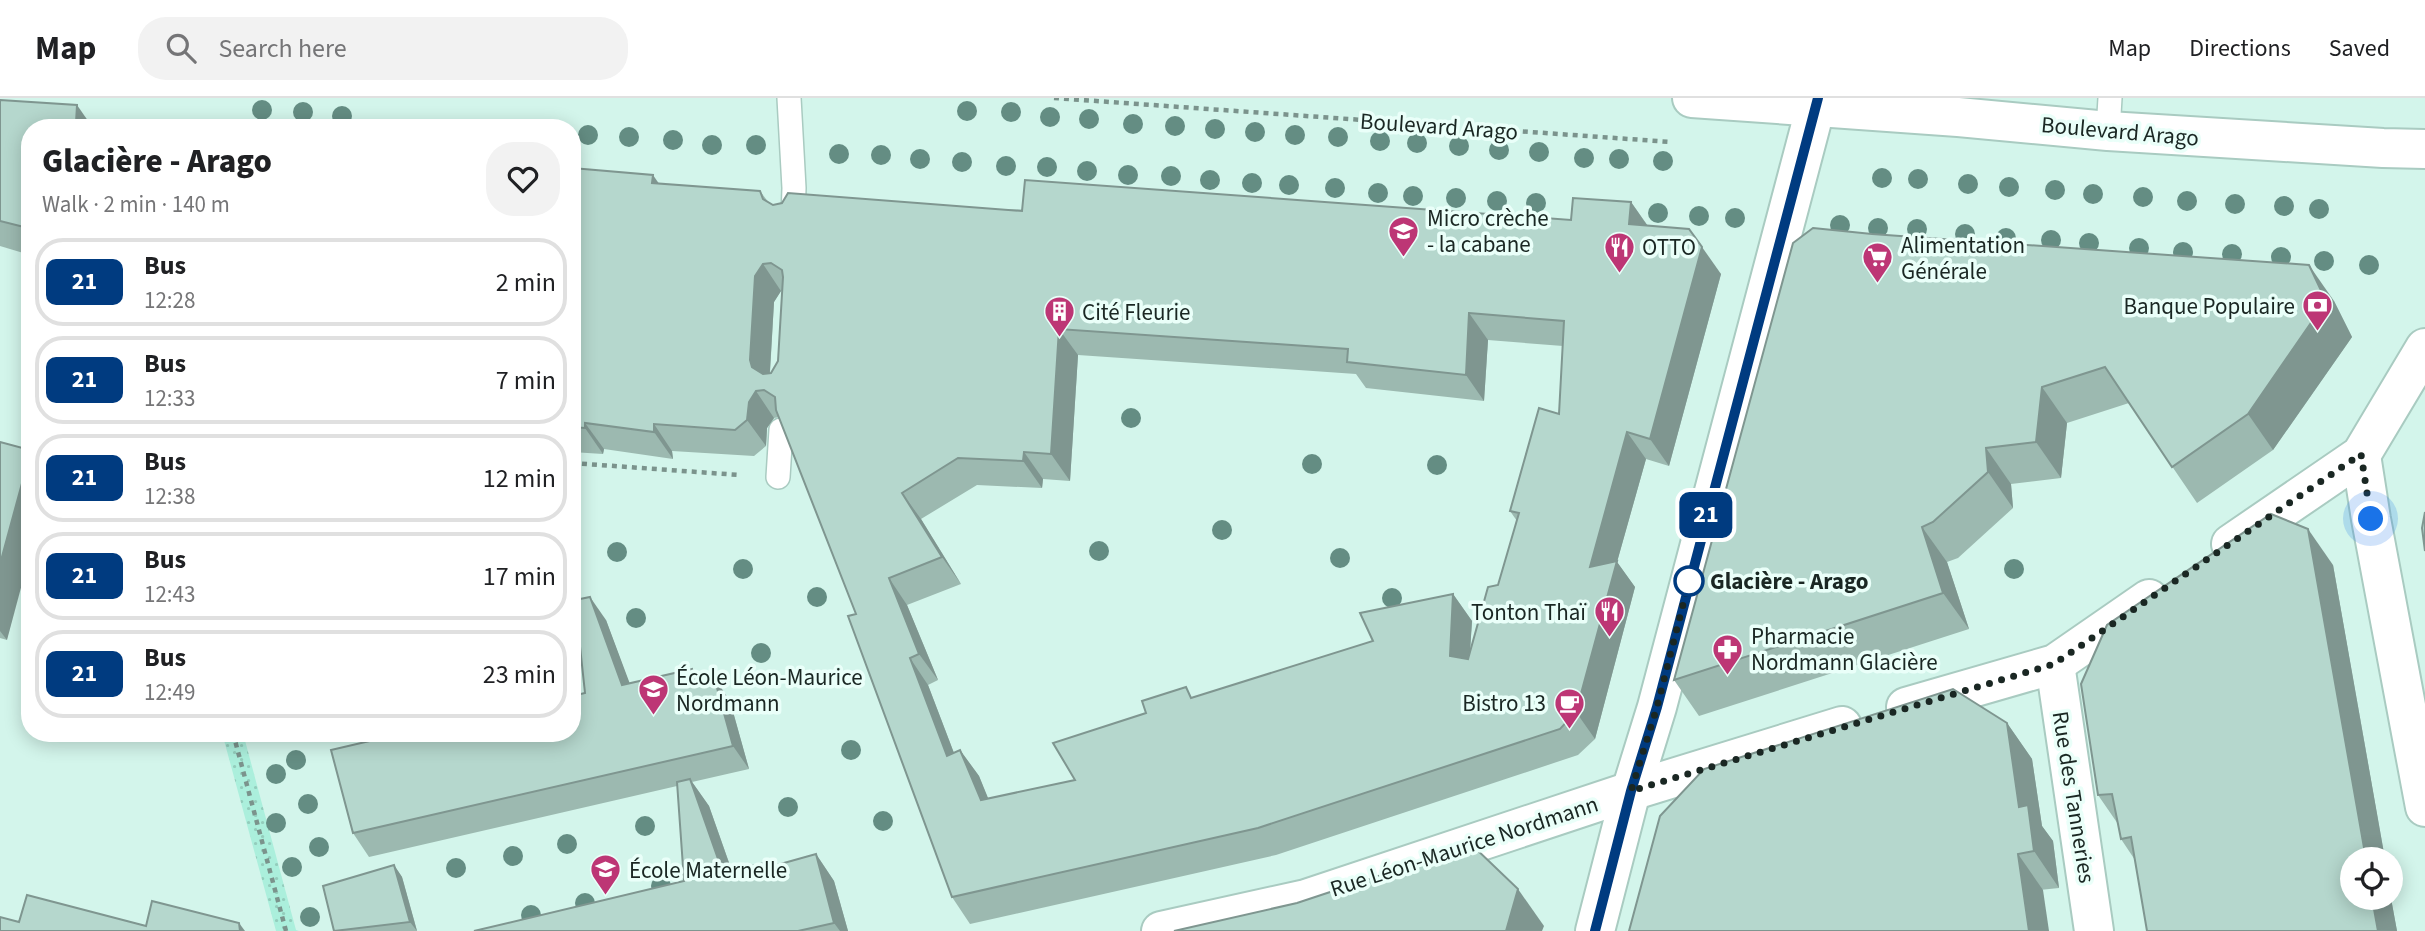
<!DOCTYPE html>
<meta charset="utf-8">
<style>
:root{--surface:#fff;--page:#f2f2f2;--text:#202124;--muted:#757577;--line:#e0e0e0}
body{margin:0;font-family:"Source Sans 3",sans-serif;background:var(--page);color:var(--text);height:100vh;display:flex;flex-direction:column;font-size:26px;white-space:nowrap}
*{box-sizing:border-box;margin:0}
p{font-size:23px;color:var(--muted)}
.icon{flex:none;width:38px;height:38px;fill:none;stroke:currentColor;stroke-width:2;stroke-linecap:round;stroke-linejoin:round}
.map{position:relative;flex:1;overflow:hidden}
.drawer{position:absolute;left:21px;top:21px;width:560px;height:623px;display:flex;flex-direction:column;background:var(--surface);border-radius:28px;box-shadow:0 4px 18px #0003}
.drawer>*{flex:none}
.badge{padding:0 14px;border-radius:10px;font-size:24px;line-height:46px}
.buttons{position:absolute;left:2340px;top:749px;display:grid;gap:14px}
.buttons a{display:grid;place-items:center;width:63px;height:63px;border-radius:50%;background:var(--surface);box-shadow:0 4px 18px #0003;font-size:35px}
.you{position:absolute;width:35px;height:35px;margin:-18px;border:5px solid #fff;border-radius:50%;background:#1a73e8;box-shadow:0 0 0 10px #1a73e833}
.map>.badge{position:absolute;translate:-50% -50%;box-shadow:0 0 0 4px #fff}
.round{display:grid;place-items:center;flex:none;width:74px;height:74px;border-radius:28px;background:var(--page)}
.overview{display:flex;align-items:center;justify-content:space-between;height:119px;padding:0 21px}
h1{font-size:33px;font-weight:800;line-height:52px}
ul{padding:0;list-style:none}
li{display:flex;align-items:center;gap:21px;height:88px;margin:0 14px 10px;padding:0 7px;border:4px solid var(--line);border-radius:28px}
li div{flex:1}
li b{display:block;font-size:26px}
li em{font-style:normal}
li .badge{min-width:77px;font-weight:700;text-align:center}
header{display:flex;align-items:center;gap:42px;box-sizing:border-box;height:98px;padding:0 35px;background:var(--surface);border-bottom:2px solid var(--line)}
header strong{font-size:33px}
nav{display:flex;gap:38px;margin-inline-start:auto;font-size:24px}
.search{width:490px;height:63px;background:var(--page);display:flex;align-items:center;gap:18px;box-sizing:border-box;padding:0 24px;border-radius:28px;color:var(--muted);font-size:26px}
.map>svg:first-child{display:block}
</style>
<header>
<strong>Map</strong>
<div class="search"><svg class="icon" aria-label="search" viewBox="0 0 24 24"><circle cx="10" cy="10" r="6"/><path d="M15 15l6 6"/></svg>Search here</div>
<nav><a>Map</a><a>Directions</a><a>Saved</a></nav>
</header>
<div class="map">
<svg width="2425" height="833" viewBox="0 0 2425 833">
<defs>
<pattern id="garden-dots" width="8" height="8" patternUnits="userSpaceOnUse" patternTransform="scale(1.75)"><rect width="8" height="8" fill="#abefdc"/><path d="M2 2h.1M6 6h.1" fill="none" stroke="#93cdbc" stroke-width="1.8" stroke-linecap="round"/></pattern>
</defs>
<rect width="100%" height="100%" fill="#d3f5eb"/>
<path fill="url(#garden-dots)" d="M222 635H243L296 832 299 833H276Z"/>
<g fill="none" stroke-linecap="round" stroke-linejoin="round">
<defs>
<g id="service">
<path d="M789 0 794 90 793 120"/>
<path d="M2108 33 2110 0"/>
<path d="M778 379 781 332"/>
</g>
<g id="minor">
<path d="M2361 357 2371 421 2425 709"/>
<path d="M2231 446 2361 357 2425 250"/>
<path d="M2055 566 2094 833"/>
<path d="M1906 609 2055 566 2149 501"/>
<path d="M1161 833 1306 801 1631 693 1842 628"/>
</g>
<path id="tertiary" d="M1595 833 1631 693 1657 609 1818 0"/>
<path id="secondary" d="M1692 0 1958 19 2108 33 2383 50 2425 51"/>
</defs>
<use href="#service" stroke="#a9cbc1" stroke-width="26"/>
<use href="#minor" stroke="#a9cbc1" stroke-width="42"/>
<use href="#tertiary" stroke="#a9cbc1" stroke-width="42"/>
<use href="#secondary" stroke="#a9cbc1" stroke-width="42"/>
<g stroke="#7b938c" stroke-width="4.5" stroke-dasharray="5 5" stroke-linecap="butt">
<path d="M1054 0 1671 44"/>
<path d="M572 365 739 377"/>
<path d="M233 635 286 833"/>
</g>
<use href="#service" stroke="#fff" stroke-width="23"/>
<use href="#minor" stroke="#fff" stroke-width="38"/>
<use href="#tertiary" stroke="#fff" stroke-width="38"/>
<use href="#secondary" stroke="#fff" stroke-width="38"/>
</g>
<g fill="#648d83">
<circle cx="262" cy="12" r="10"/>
<circle cx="967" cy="13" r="10"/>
<circle cx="303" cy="14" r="10"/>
<circle cx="1011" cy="14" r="10"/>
<circle cx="342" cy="18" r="10"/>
<circle cx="1050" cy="19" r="10"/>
<circle cx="1089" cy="21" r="10"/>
<circle cx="1133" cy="26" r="10"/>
<circle cx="1175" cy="28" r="10"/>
<circle cx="1215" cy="31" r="10"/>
<circle cx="1255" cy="34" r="10"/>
<circle cx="588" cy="37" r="10"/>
<circle cx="1295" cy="37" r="10"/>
<circle cx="629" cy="39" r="10"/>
<circle cx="1338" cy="39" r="10"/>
<circle cx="673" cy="42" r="10"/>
<circle cx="1380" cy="43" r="10"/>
<circle cx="1417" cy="45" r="10"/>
<circle cx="712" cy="47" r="10"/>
<circle cx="756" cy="47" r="10"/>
<circle cx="1459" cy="48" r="10"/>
<circle cx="1499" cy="52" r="10"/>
<circle cx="1539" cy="54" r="10"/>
<circle cx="839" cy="56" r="10"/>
<circle cx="881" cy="57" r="10"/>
<circle cx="1584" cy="60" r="10"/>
<circle cx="920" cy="61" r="10"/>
<circle cx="1619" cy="61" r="10"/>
<circle cx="1663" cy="63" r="10"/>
<circle cx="962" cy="64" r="10"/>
<circle cx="1006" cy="68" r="10"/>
<circle cx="1047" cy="69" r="10"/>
<circle cx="1087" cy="73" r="10"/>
<circle cx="1128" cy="77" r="10"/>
<circle cx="1171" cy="78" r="10"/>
<circle cx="1882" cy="80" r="10"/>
<circle cx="1918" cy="81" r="10"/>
<circle cx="1210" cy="82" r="10"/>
<circle cx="1252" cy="85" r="10"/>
<circle cx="1968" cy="86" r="10"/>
<circle cx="1289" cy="87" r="10"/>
<circle cx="2009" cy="89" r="10"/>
<circle cx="1335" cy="90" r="10"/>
<circle cx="2055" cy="92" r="10"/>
<circle cx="1378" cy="95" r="10"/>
<circle cx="2093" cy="96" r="10"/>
<circle cx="1413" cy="98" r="10"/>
<circle cx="2143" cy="99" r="10"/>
<circle cx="1456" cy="100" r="10"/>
<circle cx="1497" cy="103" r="10"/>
<circle cx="2187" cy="103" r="10"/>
<circle cx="1536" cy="105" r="10"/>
<circle cx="2235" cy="106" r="10"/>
<circle cx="2284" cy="108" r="10"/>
<circle cx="2319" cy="111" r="10"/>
<circle cx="1658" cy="115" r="10"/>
<circle cx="1699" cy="118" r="10"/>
<circle cx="1735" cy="120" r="10"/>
<circle cx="1840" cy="127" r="10"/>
<circle cx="1878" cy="130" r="10"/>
<circle cx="1917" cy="131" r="10"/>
<circle cx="1965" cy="136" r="10"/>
<circle cx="2006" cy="140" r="10"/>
<circle cx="2051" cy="142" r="10"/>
<circle cx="2089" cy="145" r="10"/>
<circle cx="2139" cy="150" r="10"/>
<circle cx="2183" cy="154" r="10"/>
<circle cx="2232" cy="156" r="10"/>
<circle cx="2281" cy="159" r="10"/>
<circle cx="2324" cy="163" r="10"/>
<circle cx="2369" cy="167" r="10"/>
<circle cx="1131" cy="320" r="10"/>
<circle cx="1312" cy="366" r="10"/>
<circle cx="1437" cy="367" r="10"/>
<circle cx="1222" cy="432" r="10"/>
<circle cx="1099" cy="453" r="10"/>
<circle cx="617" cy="454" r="10"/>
<circle cx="1340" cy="460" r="10"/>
<circle cx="743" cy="471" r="10"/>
<circle cx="2014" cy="471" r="10"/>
<circle cx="817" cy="499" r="10"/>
<circle cx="1392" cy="500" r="10"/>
<circle cx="636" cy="520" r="10"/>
<circle cx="761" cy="555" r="10"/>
<circle cx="851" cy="652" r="10"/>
<circle cx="296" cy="662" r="10"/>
<circle cx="276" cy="676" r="10"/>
<circle cx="308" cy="706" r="10"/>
<circle cx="788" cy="709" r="10"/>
<circle cx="883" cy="723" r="10"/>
<circle cx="276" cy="725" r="10"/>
<circle cx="645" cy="728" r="10"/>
<circle cx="567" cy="746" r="10"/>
<circle cx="319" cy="749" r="10"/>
<circle cx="513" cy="758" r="10"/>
<circle cx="292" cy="769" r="10"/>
<circle cx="456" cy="770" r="10"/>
<circle cx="661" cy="788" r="10"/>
<circle cx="585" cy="805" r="10"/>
<circle cx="531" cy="817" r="10"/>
<circle cx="310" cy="819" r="10"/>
</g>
<g fill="#9cb9b0" fill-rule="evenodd">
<path d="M0 2 30 30V157L0 148Z"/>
<path d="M572 70 659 86 760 93 769 105 773 107 1571 122 1631 104 1648 128 1721 176 1669 368 1646 361 1617 464 1635 489 1595 641 1578 657 1276 757 970 826 952 799 856 516 779 319 774 320 767 330 766 348 754 358 672 353 673 361 604 351 603 356 572 354ZM781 193H783L778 263 771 275H770L774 204ZM1488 242 1563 248 1559 316 1510 413 1517 423 1498 487 1470 553 1472 523 1453 496 1373 543 1194 599 1075 682 988 701 979 678 960 652 954 655 928 587 938 582 907 507 961 486 921 421 977 387 1042 390 1043 381 1070 383 1078 257 1356 276 1366 290 1484 303Z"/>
<path d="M1793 145 2334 203 2352 239 2273 352 2197 405 2129 305 2067 325 2061 380 2011 386 2013 410 1958 460 1947 464 1969 531 1699 618 1674 582Z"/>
<path d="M0 344 7 542 0 540Z"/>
<path d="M2333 467 2385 761H2352L2390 800V795L2397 833H2147L2135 762 2121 741 2118 726 2098 697Z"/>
<path d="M606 522 629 585 692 571 700 582 730 603 749 671 692 684 709 708 732 773 767 770 816 756 834 783 848 833H474L684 783 677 688 369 759 353 735 585 595Z"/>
<path d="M2007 625 2032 661 2042 728 2053 743 2059 790 1629 833Z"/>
<path d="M394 767 402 779 417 833H334Z"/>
</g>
<g fill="#7f9690">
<path d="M77 7 93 30H80L76 25Z"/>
<path d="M653 77 671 103 652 85Z"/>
<path d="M30 104V133L28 130Z"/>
<path d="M1631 104 1649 130 1629 126Z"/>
<path d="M1702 149 1721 176 1669 368 1650 341Z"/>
<path d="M763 166 781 193 774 204 769 288 752 269 750 262 755 178Z"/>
<path d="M2309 167 2334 203 2352 239 2273 352 2248 316Z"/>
<path d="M1469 215 1488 242 1484 303 1466 277Z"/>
<path d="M1059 231 1078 257 1070 383 1051 356Z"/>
<path d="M2042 289 2067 325 2061 380 2036 344Z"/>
<path d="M756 293 774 320 767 330 766 348 747 322 749 304Z"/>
<path d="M585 325 604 351 603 356 585 330Z"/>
<path d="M654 326 672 353 673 361 654 334Z"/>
<path d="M1627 334 1646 361 1617 464 1635 489 1595 641 1576 614 1590 469Z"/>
<path d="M1986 350 2011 386 2013 410 1988 374Z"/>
<path d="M1024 354 1043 381 1042 390 1023 363Z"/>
<path d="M30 356V456L7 542 0 533V466Z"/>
<path d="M902 395 921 421 961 486 942 459Z"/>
<path d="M1922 429 1947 464 1969 531 1943 495Z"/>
<path d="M2308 431 2333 467 2385 761H2366Z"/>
<path d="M889 480 907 507 938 582 919 556Z"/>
<path d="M1453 496 1472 523 1468 584 1450 558Z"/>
<path d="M590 499 606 522 639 610 622 587Z"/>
<path d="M910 560 928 587 965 684 947 658Z"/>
<path d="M692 571 708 594 694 584Z"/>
<path d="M714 579 730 603 749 671 733 648Z"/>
<path d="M2007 625 2032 661 2042 728 2053 743 2059 790 2034 753 2019 709Z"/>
<path d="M960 652 979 678 1000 729 981 702Z"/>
<path d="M690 681 709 708 742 802 723 775Z"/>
<path d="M816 756 834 783 848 833H840L834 825Z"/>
<path d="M2018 756 2043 792 2049 833H2029Z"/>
<path d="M394 767 402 779 417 833 410 824Z"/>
<path d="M1518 791 1544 828 1542 833H1506Z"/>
<path d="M2390 795 2397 833H2378L2372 800H2390Z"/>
<path d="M239 825 245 833H240Z"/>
</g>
<g fill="#b5d7cd" stroke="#7f9690" stroke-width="2" fill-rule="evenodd">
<path d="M0 2 77 7 76 25 81 30H30V104L28 130 0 123Z"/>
<path d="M572 70 653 77 652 85 760 93 763 101 773 107 782 105 788 95 1022 113 1025 82 1571 122 1573 100 1631 104 1629 126 1689 131 1702 149 1650 341 1627 334 1590 469 1617 463 1576 614 1560 631 1258 730 952 799 848 518 856 516 776 312 775 299 764 292 756 293 749 304 747 322 735 332 654 326V334L585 325V330L572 329ZM771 165 782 172 783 179 778 263 771 275 763 276 752 269 750 262 755 178 763 166ZM1469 215 1564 223 1559 316 1539 310 1510 413 1519 415 1498 487 1488 489 1468 561 1450 558 1453 496 1360 515 1373 543 1191 600 1186 589 1142 603 1146 615 1053 645 1075 682 981 702 960 652 947 658 910 560 919 556 889 480 942 459 902 395 958 360 1023 363 1024 354 1051 356 1059 231 1348 251 1347 264 1466 277Z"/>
<path d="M1813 130 1872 136 2309 167 2326 203 2248 316 2172 369 2105 269 2042 289 2036 344 1986 350 1988 374 1933 424 1922 429 1943 495 1674 582 1793 145Z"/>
<path d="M0 344 30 352V356L0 466Z"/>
<path d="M2425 414V453L2422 430Z"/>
<path d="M2271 416 2308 431 2366 761H2352V800H2372L2378 833H2147L2131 739 2121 741 2112 696 2098 697 2081 586 2107 527Z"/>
<path d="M590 499 622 587 692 571 694 584 714 579 733 648 353 735 331 652 404 635H572V598L585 595 575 502Z"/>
<path d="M1953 591 2007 625 2019 709 2028 707 2034 753 2018 756 2029 833H1629L1660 718 1704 671Z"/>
<path d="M690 681 723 775 764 765 766 770 816 756 834 825 798 833H474L684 783 677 684Z"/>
<path d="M1472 747 1518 791 1506 833H1174L1297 805Z"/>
<path d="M394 767 410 824 334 833 323 788Z"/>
<path d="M27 797 146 828 152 803 239 825 240 833H0V819L19 824Z"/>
</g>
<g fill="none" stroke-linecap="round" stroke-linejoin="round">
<defs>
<path id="line" d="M1595 833 1631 693 1657 609 1818 0"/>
</defs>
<use href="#line" stroke="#fff" stroke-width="16"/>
<use href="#line" stroke="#003b80" stroke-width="10"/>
<path stroke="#1a2723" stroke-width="7" stroke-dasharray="0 12.6" d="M1689 483 1657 609 1631 693 2054 566 2361 356 2371 421"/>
</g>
<defs>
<symbol id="school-pin" viewBox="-11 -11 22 30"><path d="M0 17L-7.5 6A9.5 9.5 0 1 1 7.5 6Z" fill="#bd3675" stroke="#eafff9"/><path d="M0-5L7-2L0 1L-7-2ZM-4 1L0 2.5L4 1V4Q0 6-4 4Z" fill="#fff"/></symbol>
<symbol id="restaurant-pin" viewBox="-11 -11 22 30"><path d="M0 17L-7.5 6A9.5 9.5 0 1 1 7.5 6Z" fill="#bd3675" stroke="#eafff9"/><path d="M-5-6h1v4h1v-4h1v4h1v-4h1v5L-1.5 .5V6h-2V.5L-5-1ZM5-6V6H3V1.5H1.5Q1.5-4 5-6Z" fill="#fff"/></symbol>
<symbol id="supermarket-pin" viewBox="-11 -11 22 30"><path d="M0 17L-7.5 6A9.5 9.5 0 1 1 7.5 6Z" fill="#bd3675" stroke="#eafff9"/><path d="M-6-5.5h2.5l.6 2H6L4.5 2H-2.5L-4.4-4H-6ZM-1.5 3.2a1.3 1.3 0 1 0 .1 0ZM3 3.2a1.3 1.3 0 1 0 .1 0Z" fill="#fff"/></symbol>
<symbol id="bank-pin" viewBox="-11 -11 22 30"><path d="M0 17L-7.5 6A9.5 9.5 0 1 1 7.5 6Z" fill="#bd3675" stroke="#eafff9"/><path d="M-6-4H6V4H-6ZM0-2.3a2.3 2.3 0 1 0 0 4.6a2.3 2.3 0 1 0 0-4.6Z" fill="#fff"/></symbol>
<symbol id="building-pin" viewBox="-11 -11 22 30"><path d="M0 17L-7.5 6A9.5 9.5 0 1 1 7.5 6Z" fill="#bd3675" stroke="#eafff9"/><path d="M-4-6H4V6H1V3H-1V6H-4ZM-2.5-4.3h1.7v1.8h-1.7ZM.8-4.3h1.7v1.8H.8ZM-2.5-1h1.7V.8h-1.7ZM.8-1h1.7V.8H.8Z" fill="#fff"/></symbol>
<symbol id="pharmacy-pin" viewBox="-11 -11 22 30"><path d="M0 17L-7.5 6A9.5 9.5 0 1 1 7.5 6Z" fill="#bd3675" stroke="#eafff9"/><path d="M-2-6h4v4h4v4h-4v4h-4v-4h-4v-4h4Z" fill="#fff"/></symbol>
<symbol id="cafe-pin" viewBox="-11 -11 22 30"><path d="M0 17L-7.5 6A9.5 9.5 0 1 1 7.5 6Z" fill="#bd3675" stroke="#eafff9"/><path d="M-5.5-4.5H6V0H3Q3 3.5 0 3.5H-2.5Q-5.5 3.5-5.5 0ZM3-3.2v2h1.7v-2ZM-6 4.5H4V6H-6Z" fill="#fff"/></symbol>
</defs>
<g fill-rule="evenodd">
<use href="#school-pin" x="1386" y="116" width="35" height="47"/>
<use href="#restaurant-pin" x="1602" y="132" width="35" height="47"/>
<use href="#supermarket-pin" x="1860" y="142" width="35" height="47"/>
<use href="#bank-pin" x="2300" y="190" width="35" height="47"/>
<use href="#building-pin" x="1042" y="196" width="35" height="47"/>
<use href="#restaurant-pin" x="1592" y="496" width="35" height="47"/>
<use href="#pharmacy-pin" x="1710" y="534" width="35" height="47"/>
<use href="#school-pin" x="636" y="574" width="35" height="47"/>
<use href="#cafe-pin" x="1552" y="588" width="35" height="47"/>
<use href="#school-pin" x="588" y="754" width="35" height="47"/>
</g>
<circle fill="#fff" stroke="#003b80" stroke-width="3.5" cx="1689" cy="483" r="14"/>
<g text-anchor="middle" stroke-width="7" stroke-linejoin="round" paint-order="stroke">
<g font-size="23" fill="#1a2723" stroke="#eafff9">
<text transform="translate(1439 28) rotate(4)" y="8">Boulevard Arago</text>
<text transform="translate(2120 33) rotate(5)" y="8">Boulevard Arago</text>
<text transform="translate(2074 699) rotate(81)" y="8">Rue des Tanneries</text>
<text transform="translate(1464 748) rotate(-18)" y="8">Rue Léon-Maurice Nordmann</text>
</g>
<g font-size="23" fill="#1a2723" stroke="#eafff9" text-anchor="start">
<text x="1427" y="128">Micro crèche<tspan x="1427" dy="26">- la cabane</tspan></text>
<text x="1901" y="155">Alimentation<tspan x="1901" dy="26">Générale</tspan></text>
<text x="1642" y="157">OTTO</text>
<text x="2295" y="216" text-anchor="end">Banque Populaire</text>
<text x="1082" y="222">Cité Fleurie</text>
<text x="1586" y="522" text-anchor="end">Tonton Thaï</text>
<text x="1751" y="546">Pharmacie<tspan x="1751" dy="26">Nordmann Glacière</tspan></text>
<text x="676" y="587">École Léon-Maurice<tspan x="676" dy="26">Nordmann</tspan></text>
<text x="1546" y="613" text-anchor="end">Bistro 13</text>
<text x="629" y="780">École Maternelle</text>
</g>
<g font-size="23" font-weight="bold" fill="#1a2723" stroke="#eafff9" text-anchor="start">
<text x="1710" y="491">Glacière - Arago</text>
</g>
</g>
</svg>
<div class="buttons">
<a><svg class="icon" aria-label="locate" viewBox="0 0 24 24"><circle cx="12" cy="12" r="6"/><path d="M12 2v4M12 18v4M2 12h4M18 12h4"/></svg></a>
</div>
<div class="you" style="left:2371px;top:421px"></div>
<b class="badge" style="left:1706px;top:417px;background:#003b80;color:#fff">21</b>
<section class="drawer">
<div class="overview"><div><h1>Glacière - Arago</h1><p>Walk · 2 min · 140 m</p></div><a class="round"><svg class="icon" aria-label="heart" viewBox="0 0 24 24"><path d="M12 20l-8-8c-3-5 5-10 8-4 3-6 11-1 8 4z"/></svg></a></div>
<ul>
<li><span class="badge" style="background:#003b80;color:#fff">21</span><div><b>Bus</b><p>12:28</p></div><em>2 min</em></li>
<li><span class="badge" style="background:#003b80;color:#fff">21</span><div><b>Bus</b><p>12:33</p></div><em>7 min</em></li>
<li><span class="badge" style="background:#003b80;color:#fff">21</span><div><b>Bus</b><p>12:38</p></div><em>12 min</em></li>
<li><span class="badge" style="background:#003b80;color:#fff">21</span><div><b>Bus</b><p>12:43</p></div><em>17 min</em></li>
<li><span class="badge" style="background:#003b80;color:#fff">21</span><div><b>Bus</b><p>12:49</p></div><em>23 min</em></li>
</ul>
</section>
</div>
